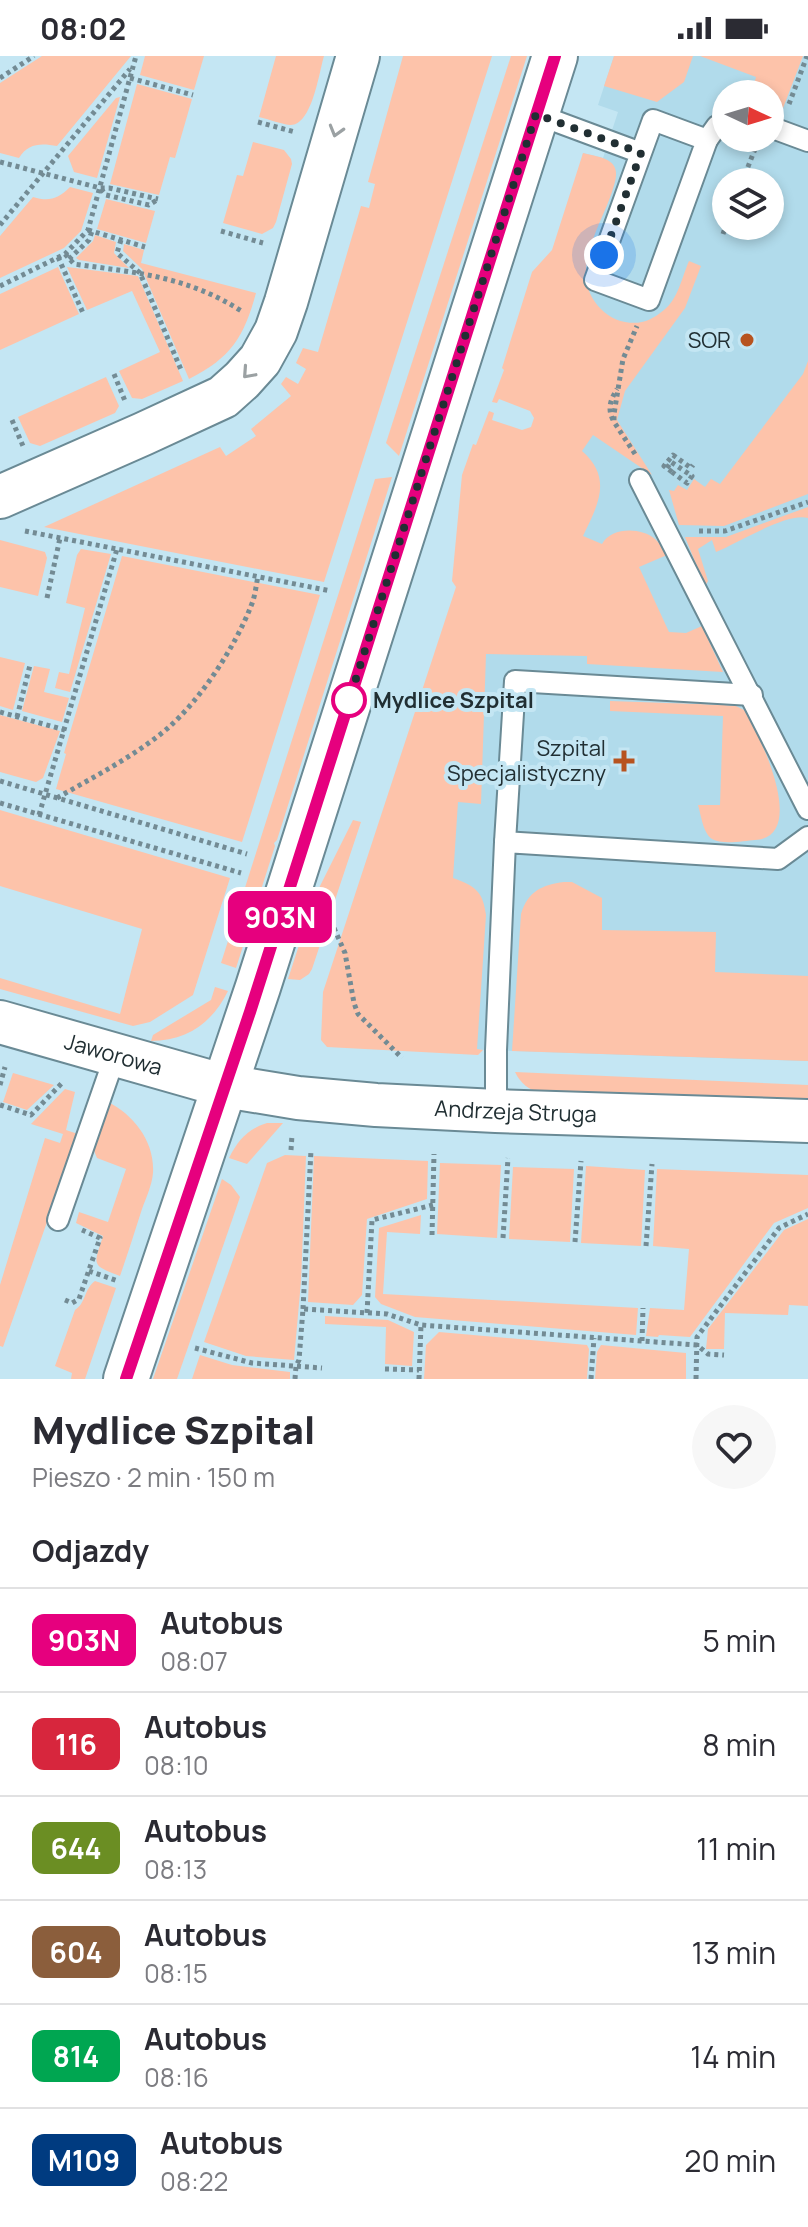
<!DOCTYPE html>
<html lang="pl">
<meta charset="utf-8">
<style>
:root{--surface:#fff;--page:#f7f7f7;--text:#2b2b33;--muted:#7c7c81;--line:#e1e1e2}
body{margin:0;font-family:Manrope,sans-serif;background:var(--page);color:var(--text);height:100vh;display:flex;flex-direction:column;font-size:30px;white-space:nowrap}
*{box-sizing:border-box;margin:0}
p{font-size:26px;color:var(--muted)}
.icon{flex:none;width:44px;height:44px;fill:none;stroke:currentColor;stroke-width:2;stroke-linecap:round;stroke-linejoin:round}
.map{position:relative;height:1323px;overflow:hidden}
.panel{display:flex;flex-direction:column;background:var(--surface);flex:1}
.panel>*{flex:none}
.badge{padding:0 16px;border-radius:12px;font-size:28px;line-height:52px}
.needle{width:52px;rotate:94deg}
.controls{position:absolute;left:712px;top:24px;display:grid;gap:16px}
.controls a{display:grid;place-items:center;width:72px;height:72px;border-radius:50%;background:var(--surface);box-shadow:0 4px 12px #0003;font-size:40px}
.you{position:absolute;width:40px;height:40px;margin:-20px;border:6px solid #fff;border-radius:50%;background:#1a73e8;box-shadow:0 0 0 12px #1a73e833}
.map>.badge{position:absolute;translate:-50% -50%;box-shadow:0 0 0 4px #fff}
h2{padding:0 32px;font-size:30px;line-height:72px}
.round{display:grid;place-items:center;flex:none;width:84px;height:84px;border-radius:42px;background:var(--page)}
.overview{display:flex;align-items:center;justify-content:space-between;height:136px;padding:0 32px}
h1{font-size:38px;font-weight:800;line-height:60px}
ul{padding:0;list-style:none}
li{display:flex;align-items:center;gap:24px;height:104px;padding:0 32px;border-top:2px solid var(--line)}
li div{flex:1}
li b{display:block;font-size:30px}
li em{font-style:normal}
li .badge{min-width:88px;font-weight:700;text-align:center}
.status{display:flex;justify-content:space-between;align-items:center;height:56px;padding:0 40px;background:var(--surface);direction:ltr}
.status svg{height:22px;fill:currentColor}
.map>svg:first-child{display:block}
</style>
<div class="status"><b>08:02</b><svg viewBox="0 0 49 12"><path d="M0 12V9h3v3zM5 12V6h3v6zM10 12V3h3v9zM15 12V0h3v12zM26 1h20v11H26zM47 4h2v5h-2z"/></svg></div>
<div class="map">
<svg width="808" height="1323" viewBox="0 0 808 1323">
<rect width="100%" height="100%" fill="#c4e6f3"/>
<path fill="#b1dbeb" fill-rule="evenodd" d="M614 0H783L801 6 803 0H808V1005L461 993 372 966 519 457 583 97 603 102 618 56 598 49ZM726 38H770V82H726ZM726 126H770V170H726Z"/>
<g fill="#fdc3aa">
<path d="M42 0H131L57 90C41 87 28 87 19 102L0 97V27Z"/>
<path d="M145 0H204L194 34 140 19Z"/>
<path d="M276 0H324C319 17 312 70 290 69 280 68 269 63 259 61Z"/>
<path d="M403 0H492L324 526 44 471 220 391 226 400 256 380 251 373 291 340 281 328 286 321 298 328 306 313 296 307 303 292 318 296 361 150 369 152 375 128 368 126Z"/>
<path d="M511 0H527L399 400 386 387Z"/>
<path d="M614 0H693L684 26 657 46 604 30Z"/>
<path d="M700 0H803L780 60 770 56V38H751L756 21Z"/>
<path d="M137 28 192 43 175 102 170 101 159 139 110 128Z"/>
<path d="M120 41 97 122 74 116 68 100 116 42Z"/>
<path d="M253 86 284 94 291 103 292 108 276 166 273 172 262 178 223 167 237 119 243 120Z"/>
<path d="M583 97C593 100 611 101 615 112 618 120 614 128 612 136 601 169 571 213 595 246 602 256 613 264 625 266 641 269 652 264 664 254 678 243 682 221 689 205L701 210 685 252 625 335 617 364 652 419 593 379 582 395C613 422 598 449 583 480L602 488C611 471 641 471 655 483 660 487 663 494 667 499L639 511 669 576 686 577 702 570 723 616 587 608V600L486 598 481 748 458 746 453 822C476 830 483 836 486 859L477 993 483 994 478 999 327 991 321 984 323 936 456 531 452 525 462 419 473 388 476 389 489 355 494 357 492 364 522 374 531 371 534 362 530 355 499 343 497 347 492 346 504 314 502 312 532 216 552 194Z"/>
<path d="M70 131 93 137 81 175 64 192 0 222V180L33 141C49 146 58 143 70 131Z"/>
<path d="M106 143 155 155 146 187 97 173Z"/>
<path d="M95 179 116 186 114 197 129 212 79 204 76 202 93 185Z"/>
<path d="M124 188 144 194 141 207 256 237C244 281 231 302 189 323L142 213 123 195Z"/>
<path d="M58 211 79 258 0 294V238Z"/>
<path d="M67 211 138 220 183 325 142 343 132 342 119 315 160 296 132 235 87 254Z"/>
<path d="M808 305V438L724 470 679 469 669 434 674 435 678 429 687 434 694 423 705 431 711 423 720 428 803 318Z"/>
<path d="M106 321 119 350 115 357 40 390 30 387 18 361Z"/>
<path d="M392 421 277 784 274 787 275 790 236 912 221 907 375 423Z"/>
<path d="M808 451V462C787 456 738 487 716 496L712 484 698 493 708 525 705 530 685 481H726Z"/>
<path d="M0 484 45 496 47 502 38 540 0 531Z"/>
<path d="M81 493 111 498 70 636 55 632 59 616 69 618 85 552 66 547 77 499Z"/>
<path d="M122 500 320 539 242 786 56 733 66 698 64 697Z"/>
<path d="M0 601 25 607 13 654 0 650Z"/>
<path d="M34 610 50 613 44 636 69 642 62 666 22 655Z"/>
<path d="M610 645 724 649 736 650 744 654C762 682 808 781 755 784 744 785 722 789 712 783 703 777 701 759 698 749H720L723 660 610 655Z"/>
<path d="M0 659 60 675 43 722 36 726 0 716Z"/>
<path d="M0 754 230 822 193 939 150 966 133 970 0 933V922L120 958 142 873 0 830Z"/>
<path d="M353 764 361 766 312 913 309 918 300 924 288 923 315 840Z"/>
<path d="M564 826H572L602 842V874L716 876 715 916 808 920V1005L512 995 521 858C528 835 542 829 564 826Z"/>
<path d="M215 931 228 935C212 967 187 985 151 985L153 979 211 944Z"/>
<path d="M515 1016 808 1029V1046L540 1037C528 1033 521 1028 515 1016Z"/>
<path d="M13 1017 54 1029 27 1054 3 1046Z"/>
<path d="M65 1033 75 1036 66 1074 78 1078 3 1291 0 1290V1229L45 1082 60 1087 63 1078 31 1068Z"/>
<path d="M108 1046C134 1059 155 1086 153 1117 152 1129 146 1142 142 1153 135 1175 128 1197 120 1220 90 1209 94 1209 103 1180L76 1167 79 1156 108 1166 126 1113 97 1102 93 1092Z"/>
<path d="M267 1067H283L247 1108 229 1102C238 1084 248 1073 267 1067Z"/>
<path d="M285 1099 306 1100 301 1225 294 1304 246 1300 204 1286 267 1107Z"/>
<path d="M314 1100 428 1105 427 1143 367 1163 362 1239 353 1249 308 1246Z"/>
<path d="M440 1107 501 1109 497 1182 437 1178Z"/>
<path d="M586 1110 645 1114 641 1190 581 1187Z"/>
<path d="M513 1111 574 1113 570 1186 509 1183Z"/>
<path d="M657 1113 808 1119V1152L774 1167 690 1281 659 1279 658 1281 646 1280 650 1252 684 1254 689 1193 653 1190Z"/>
<path d="M222 1123 231 1129 240 1141 177 1323H153Z"/>
<path d="M421 1159 420 1178 387 1176 383 1238 638 1252 636 1279 415 1261 381 1248 375 1241 379 1172Z"/>
<path d="M808 1163V1250L789 1249 788 1259 725 1257 724 1293H706L708 1273 784 1174Z"/>
<path d="M95 1225 116 1232 85 1323H71L72 1317 55 1310 75 1254C86 1247 84 1233 95 1225Z"/>
<path d="M325 1260 388 1264 414 1276 412 1310 385 1308 386 1271 325 1268Z"/>
<path d="M439 1276 587 1289 589 1293 587 1323H424L426 1289Z"/>
<path d="M601 1289 686 1297V1323H595L597 1296Z"/>
<path d="M200 1299 232 1309 290 1316V1323H192Z"/>
</g>
<g fill="none" stroke-linecap="round" stroke-linejoin="round">
<defs>
<g id="service">
<path d="M536 58 641 97 595 224 649 244 707 84 653 64 641 97"/>
<path d="M770 71 808 85"/>
<path d="M707 84 717 70 726 67"/>
<path d="M640 424 808 753"/>
<path d="M505 786 515 625 752 639"/>
<path d="M496 1055V994L505 786 778 803 808 781"/>
<path d="M58 1164 115 1000"/>
</g>
<g id="minor">
<path d="M0 441 143 378 223 341 242 324 260 304 276 275 286 246 358 0"/>
<path id="s1" d="M0 966 225 1030 298 1042 376 1049 496 1055 808 1065"/>
</g>
<path id="tertiary" d="M126 1323 258 931 555 0"/>
</defs>
<use href="#service" stroke="#6a8a95" stroke-width="24"/>
<use href="#minor" stroke="#6a8a95" stroke-width="46"/>
<use href="#tertiary" stroke="#6a8a95" stroke-width="48"/>
<g stroke="#738b94" stroke-width="5" stroke-dasharray="4 4" stroke-linecap="butt">
<path d="M0 22 34 0"/>
<path d="M130 22 193 39"/>
<path d="M789 48 807 0"/>
<path d="M258 66 295 76"/>
<path d="M0 106 100 132H109L158 143"/>
<path d="M742 126 755 93"/>
<path d="M101 133 106 139 149 149 157 144"/>
<path d="M715 145 726 148"/>
<path d="M0 169 130 13"/>
<path d="M88 174 145 191"/>
<path d="M221 175 263 187"/>
<path d="M723 178 726 169"/>
<path d="M121 184 117 197 140 217 182 316"/>
<path d="M65 198 74 208C138 217 187 220 243 256"/>
<path d="M58 201 83 257"/>
<path d="M69 203 89 184 92 175"/>
<path d="M0 230 65 198 88 174 136 0"/>
<path d="M114 318 125 345"/>
<path d="M12 364 23 390"/>
<path d="M613 364C607 352 611 343 617 333"/>
<path d="M635 398 614 366V358L623 303 637 270"/>
<path d="M667 412 671 406 692 420 687 427 672 416"/>
<path d="M25 475 331 535"/>
<path d="M699 475H725L808 446"/>
<path d="M47 542 60 482"/>
<path d="M0 656 65 674"/>
<path d="M17 661 30 609"/>
<path d="M0 725 247 798"/>
<path d="M57 742C95 720 135 700 168 672 201 643 235 591 251 550 255 541 256 530 258 520"/>
<path d="M0 747 241 817"/>
<path d="M39 759 117 493"/>
<path d="M334 872 345 897 354 947 358 958 402 1002"/>
<path d="M0 1029 5 1011"/>
<path d="M0 1049 31 1059 62 1027"/>
<path d="M291 1094 292 1079"/>
<path d="M432 1179 434 1098"/>
<path d="M503 1182 508 1102"/>
<path d="M575 1186 581 1105"/>
<path d="M646 1190 652 1108"/>
<path d="M89 1215 118 1225"/>
<path d="M65 1244 72 1247 79 1243 100 1182 82 1174"/>
<path d="M303 1253 311 1094"/>
<path d="M367 1257 372 1164 433 1149"/>
<path d="M642 1285 643 1252"/>
<path d="M195 1292 252 1307 322 1312"/>
<path d="M385 1313 419 1314"/>
<path d="M295 1323 296 1310 299 1304 303 1253 387 1258 421 1269 697 1289 708 1298 724 1299"/>
<path d="M419 1323 421 1269"/>
<path d="M591 1323 594 1282"/>
<path d="M696 1323 697 1281 779 1172 808 1158"/>
</g>
<use href="#service" stroke="#fff" stroke-width="20"/>
<use href="#minor" stroke="#fff" stroke-width="42"/>
<use href="#tertiary" stroke="#fff" stroke-width="44"/>
<path stroke="#738b94" stroke-width="5" stroke-dasharray="4 4" stroke-linecap="butt" d="M672 416 664 410 673 399 691 412 693 409"/>
</g>
<defs><path id="oneway-chevron" d="M-2-3.5L2.5 0L-2 3.5" fill="none" stroke-width="1.6" stroke-linecap="round" stroke-linejoin="round" transform="scale(2)"/></defs>
<g stroke="#9ba1a3">
<use href="#oneway-chevron" transform="translate(336 75) rotate(106)"/>
<use href="#oneway-chevron" transform="translate(248 317) rotate(132)"/>
</g>
<g fill="none" stroke-linecap="round" stroke-linejoin="round">
<defs>
<path id="line" d="M126 1323 250 956 555 0"/>
</defs>
<use href="#line" stroke="#fff" stroke-width="18"/>
<use href="#line" stroke="#e6007e" stroke-width="12"/>
<path stroke="#212f33" stroke-width="8" stroke-dasharray="0 14.4" d="M349 644 346 654 536 58 641 97 604 199"/>
</g>
<g fill="#b7531f" stroke="#c4e6f3" stroke-width="3">
<circle cx="747" cy="284" r="8"/>
<path d="M620 693h8v8h8v8h-8v8h-8v-8h-8v-8h8z"/>
</g>
<circle fill="#fff" stroke="#e6007e" stroke-width="4" cx="349" cy="644" r="16"/>
<g text-anchor="middle" stroke-width="8" stroke-linejoin="round" paint-order="stroke">
<g font-size="22" fill="#212f33" stroke="#c4e6f3" text-anchor="end">
<text x="731" y="292">SOR</text>
<text x="606" y="700">Szpital<tspan x="606" dy="25">Specjalistyczny</tspan></text>
</g>
<g font-size="22" font-weight="bold" fill="#212f33" stroke="#c4e6f3" text-anchor="start">
<text x="373" y="652">Mydlice Szpital</text>
</g>
<g font-size="22" fill="#212f33" stroke="#c4e6f3">
<text dy="8" stroke="none"><textPath href="#s1" startOffset="118">Jaworowa</textPath></text>
<text dy="8" stroke="none"><textPath href="#s1" startOffset="526">Andrzeja Struga</textPath></text>
</g>
</g>
</svg>
<div class="controls">
<a><svg class="needle" viewBox="-14 -14 28 28"><path d="M0-13l5 13h-10z" fill="#e53935"/><path d="M0 13l5-13h-10z" fill="#7c7c81"/></svg></a>
<a><svg class="icon" aria-label="layers" viewBox="0 0 24 24"><path d="M12 4l9 5-9 5-9-5zM3 14l9 5 9-5"/></svg></a>
</div>
<div class="you" style="left:604px;top:199px"></div>
<b class="badge" style="left:280px;top:861px;background:#e6007e;color:#fff">903N</b>
</div>
<section class="panel">
<div class="overview"><div><h1>Mydlice Szpital</h1><p>Pieszo · 2 min · 150 m</p></div><a class="round"><svg class="icon" aria-label="heart" viewBox="0 0 24 24"><path d="M12 20l-8-8c-3-5 5-10 8-4 3-6 11-1 8 4z"/></svg></a></div>
<h2>Odjazdy</h2>
<ul>
<li><span class="badge" style="background:#e6007e;color:#fff">903N</span><div><b>Autobus</b><p>08:07</p></div><em>5 min</em></li>
<li><span class="badge" style="background:#d7263d;color:#fff">116</span><div><b>Autobus</b><p>08:10</p></div><em>8 min</em></li>
<li><span class="badge" style="background:#6b8e23;color:#fff">644</span><div><b>Autobus</b><p>08:13</p></div><em>11 min</em></li>
<li><span class="badge" style="background:#8b5e3c;color:#fff">604</span><div><b>Autobus</b><p>08:15</p></div><em>13 min</em></li>
<li><span class="badge" style="background:#00a651;color:#fff">814</span><div><b>Autobus</b><p>08:16</p></div><em>14 min</em></li>
<li><span class="badge" style="background:#003b80;color:#fff">M109</span><div><b>Autobus</b><p>08:22</p></div><em>20 min</em></li>
</ul>
</section>
